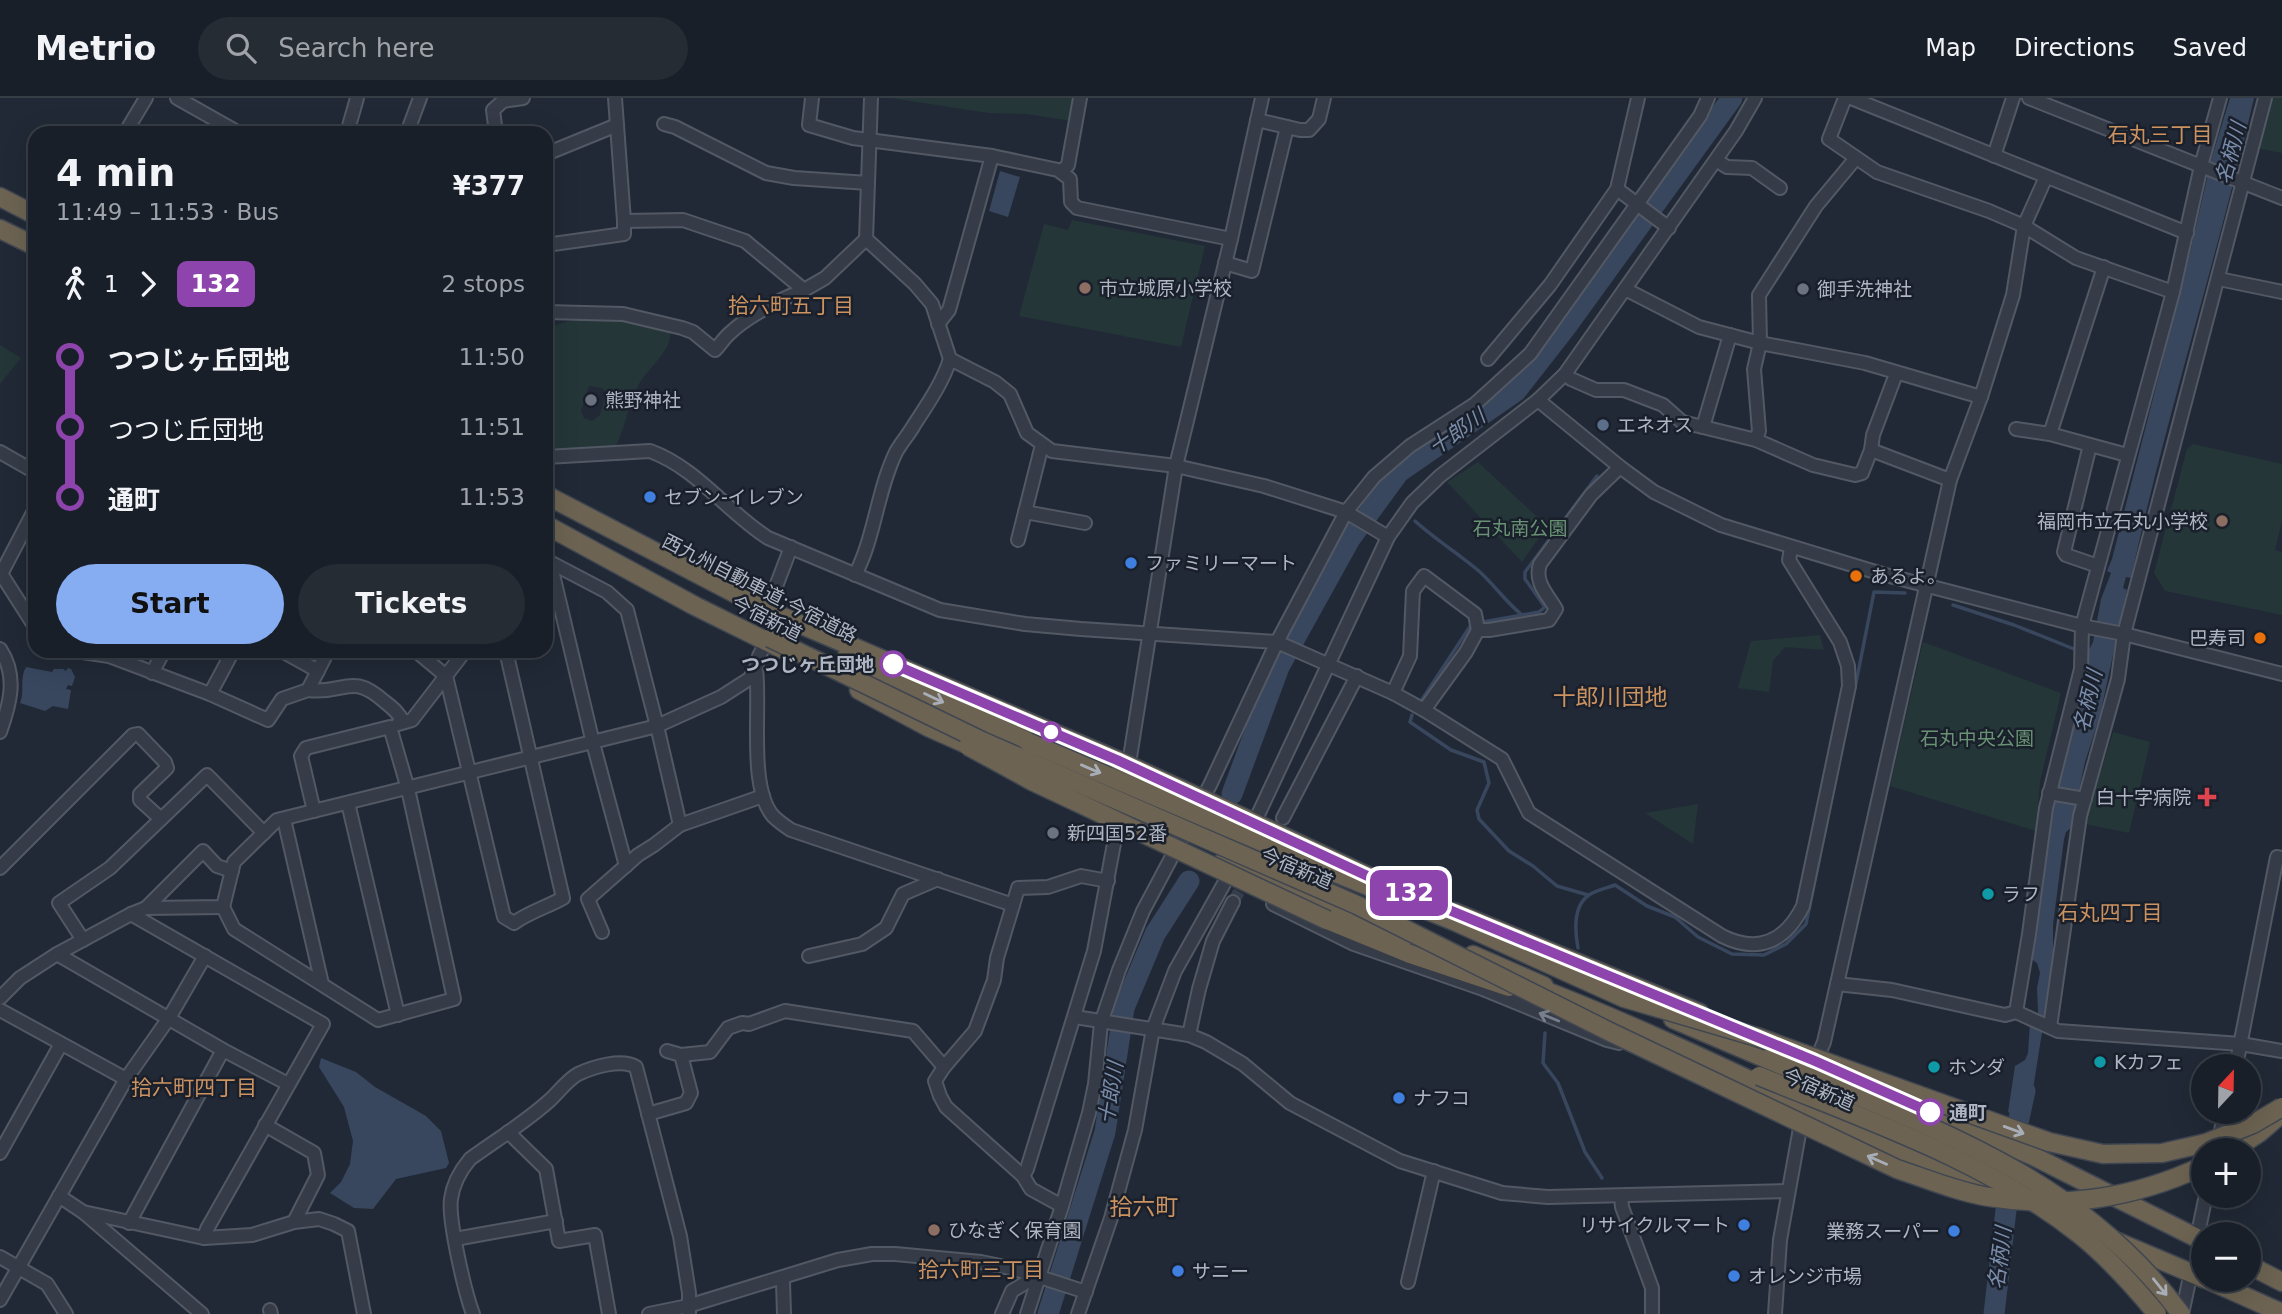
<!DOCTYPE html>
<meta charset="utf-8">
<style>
:root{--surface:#191f28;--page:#262c34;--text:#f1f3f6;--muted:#9fa2a8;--line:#373d45;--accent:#86acf1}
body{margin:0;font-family:"DejaVu Sans","Noto Sans JP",sans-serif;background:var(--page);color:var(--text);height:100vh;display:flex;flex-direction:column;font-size:26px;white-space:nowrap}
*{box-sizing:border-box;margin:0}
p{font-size:23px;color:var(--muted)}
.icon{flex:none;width:38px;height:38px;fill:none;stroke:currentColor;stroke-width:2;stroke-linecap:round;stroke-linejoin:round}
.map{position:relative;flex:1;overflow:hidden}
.side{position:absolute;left:28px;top:28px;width:525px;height:532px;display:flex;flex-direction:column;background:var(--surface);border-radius:21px;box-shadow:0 7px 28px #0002,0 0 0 2px var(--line)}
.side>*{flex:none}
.badge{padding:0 14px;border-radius:10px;font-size:24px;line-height:46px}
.needle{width:46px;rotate:22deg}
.buttons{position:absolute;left:2191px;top:956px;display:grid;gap:14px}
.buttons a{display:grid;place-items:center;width:70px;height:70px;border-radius:50%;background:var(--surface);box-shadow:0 7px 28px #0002,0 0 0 2px var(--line);font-size:35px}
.map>.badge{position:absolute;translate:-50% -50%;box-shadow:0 0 0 4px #fff}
.legs{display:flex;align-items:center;gap:10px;height:77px;padding:0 28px;font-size:23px}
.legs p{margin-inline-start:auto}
.summary{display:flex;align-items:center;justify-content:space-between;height:119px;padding:0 28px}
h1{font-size:38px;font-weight:600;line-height:52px}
.button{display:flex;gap:14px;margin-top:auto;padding:14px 28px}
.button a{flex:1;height:80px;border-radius:42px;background:var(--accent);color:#111;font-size:28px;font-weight:600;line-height:80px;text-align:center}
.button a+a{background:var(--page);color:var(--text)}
ul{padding:0 28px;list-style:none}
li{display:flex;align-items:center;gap:24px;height:70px;font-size:26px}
li i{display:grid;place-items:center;width:10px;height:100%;margin:0 9px;background:currentColor}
li i::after{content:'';width:18px;height:18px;margin:-9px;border:5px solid;border-radius:50%;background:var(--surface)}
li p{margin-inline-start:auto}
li:first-child i{background:linear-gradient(#0000 50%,currentColor 0)}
li:last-child i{background:linear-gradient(currentColor 50%,#0000 0)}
header{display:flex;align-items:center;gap:42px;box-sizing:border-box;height:98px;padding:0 35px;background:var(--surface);border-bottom:2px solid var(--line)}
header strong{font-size:33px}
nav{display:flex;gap:38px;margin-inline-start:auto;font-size:24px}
.search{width:490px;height:63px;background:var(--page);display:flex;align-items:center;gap:18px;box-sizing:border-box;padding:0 24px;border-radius:38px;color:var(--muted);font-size:26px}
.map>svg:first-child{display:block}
</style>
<header>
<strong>Metrio</strong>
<div class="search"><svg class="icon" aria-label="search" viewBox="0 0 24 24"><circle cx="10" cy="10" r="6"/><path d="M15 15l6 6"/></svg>Search here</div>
<nav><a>Map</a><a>Directions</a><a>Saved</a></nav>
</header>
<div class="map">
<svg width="2282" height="1216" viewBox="0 0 2282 1216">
<rect width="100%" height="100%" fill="#212936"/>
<g fill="#243638" fill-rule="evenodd">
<path d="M891 0H1074L1072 23 1026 16 988 15Z"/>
<path d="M2270 0H2282V55L2256 50Z"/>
<path d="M1072 122 1205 148 1181 249 1019 218 1044 126 1068 132Z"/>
<path d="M640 220 670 229C674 252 650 267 639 286 627 307 626 330 615 349L546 357V232C574 216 609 221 640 220ZM589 288 602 290 606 294 600 317 592 323 584 320 581 313Z"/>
<path d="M0 247 21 260 0 286Z"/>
<path d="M2193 346 2282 366V423L2275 452 2282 454V517L2165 493 2154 475 2187 351Z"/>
<path d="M1478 364 1547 428 1522 464 1447 384Z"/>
<path d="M1820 537 1824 552 1785 549 1773 563 1769 594 1738 590 1751 543Z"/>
<path d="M1923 544 2061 595 2040 684 2036 733 1890 688Z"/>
<path d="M2113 634 2150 644 2129 735 2085 726Z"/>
<path d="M1698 706 1693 746 1645 715Z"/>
</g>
<g fill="#38465e">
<path d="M2230 0H2254C2217 161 2166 318 2131 480L2126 479 2123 490 2127 492 2100 617 2085 664 2071 730 2066 734 2064 741 2053 827V865L2028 1023 2008 1014 2015 968 2025 962 2028 955 2030 925 2038 914 2037 890 2040 875 2037 865 2030 860C2038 805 2043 744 2055 690 2066 642 2086 600 2087 549L2090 550 2093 544 2101 501 2111 475 2107 473 2112 461 2188 163 2212 59Z"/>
<path d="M1000 73 1020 79 1008 119 989 113Z"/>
<path d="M26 569 52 574 54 571H63L66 573 68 570 71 571 75 579 72 588 68 587 66 591 71 592 68 611 53 608 45 613 20 605C25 593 19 581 26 569Z"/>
<path d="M321 960 356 974 375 989 426 1018 441 1033 449 1065 446 1070 396 1081 373 1111 354 1110 330 1095 341 1084 350 1066 353 1043 344 1009 319 969Z"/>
</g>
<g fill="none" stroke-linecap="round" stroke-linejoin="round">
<g stroke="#38465e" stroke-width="3.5">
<path d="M1415 423C1436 442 1459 456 1480 474 1495 488 1506 504 1522 517"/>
<path d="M1953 507 2014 527 2079 553"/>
<path d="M1483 524 1539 514 1545 509 1525 481V474L1597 378"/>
<path d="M1855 590 1874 494 1905 495"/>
<path d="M1421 603 1471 527"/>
<path d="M1412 617 1410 624 1451 652 1484 664 1489 685 1477 712 1479 721 1509 753 1533 768 1557 788 1588 797"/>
<path d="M1578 850C1575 834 1573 808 1589 797 1596 792 1607 790 1615 787L1647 808 1675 819 1698 839 1732 856 1764 857 1786 846 1806 826 1847 625"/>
<path d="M1545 935 1543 965 1558 985 1585 1054 1602 1080"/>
</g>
<g stroke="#38465e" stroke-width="21">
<path d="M1232 696 1279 569 1350 441 1399 374 1516 293 1566 229 1732 0"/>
<path d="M1048 1216 1105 1034 1124 910 1155 836 1189 783"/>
<path d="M1994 1216 2014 1043 2025 993"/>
</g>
<path stroke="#363e4b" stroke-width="12" stroke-dasharray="12 6" stroke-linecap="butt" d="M1233 804 1249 777"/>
<defs>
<g id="minor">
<path d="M177 0 239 35"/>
<path d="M615 0 624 123 683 122 745 143 804 192 825 180 866 141"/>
<path d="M812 0 809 27 853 40 992 58 1058 72 1070 81 1071 104 1077 110 1231 141"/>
<path d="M871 0 866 141 915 186 932 206 950 261 995 284 1010 296 1027 335 1052 353 1176 368 1264 388 1346 414 1388 439"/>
<path d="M1845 0 1829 41 1877 74 1989 113 2024 128 2076 160 2173 194 2201 68 2220 0"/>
<path d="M1851 0 2187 135"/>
<path d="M2029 0 2282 100"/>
<path d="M1257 22 1300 32H1309L1319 21 1324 0"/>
<path d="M664 26 675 29 766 75 794 80 868 85"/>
<path d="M125 35 146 0"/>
<path d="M347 35 357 0"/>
<path d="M407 35 420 0"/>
<path d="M496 35 493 12 503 3 523 0"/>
<path d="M546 56 617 27"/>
<path d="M1994 58 2013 0"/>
<path d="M1716 62 1727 69 1752 70 1780 90"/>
<path d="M1062 73 1068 67 1080 0"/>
<path d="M1617 91 1669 130"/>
<path d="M546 147 624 136V123"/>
<path d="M1225 165 1252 173 1287 29"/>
<path d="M2219 181 2282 194"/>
<path d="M1625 191 1699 229 1760 245 1865 265 1981 299"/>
<path d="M546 214 623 216 682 230 693 234 715 252C720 247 724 240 730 235 748 218 781 201 804 192"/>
<path d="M938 226 949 212 992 58"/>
<path d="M1488 261 1550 187 1617 91 1638 0"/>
<path d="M1565 276 1571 281 1596 292H1624L1663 307 1682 324 1703 329 1730 237"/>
<path d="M1538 302 1620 369 1654 394 1721 427 1882 476 2082 528 2124 536 2282 576"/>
<path d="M1703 329 1756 342 1813 367 1855 377 1862 375 1871 352 1873 337 1896 276"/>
<path d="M2016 331 2050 336 2127 357"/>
<path d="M2050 336 2104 169"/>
<path d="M1756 342 1759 333 1754 271 1760 245 1759 197 1816 108 1856 60"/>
<path d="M2090 347 2064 454 2066 457 2098 468"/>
<path d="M1871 352 1950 382"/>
<path d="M0 354 35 374"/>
<path d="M546 359 650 353C697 370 727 414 768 440L940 512 1025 526 1081 531 1277 544 1393 595 1424 612 1502 661 1529 715 1722 838C1758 856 1785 844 1803 808L1849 588 1848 568 1840 544 1789 462 1791 450"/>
<path d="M1025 414 1085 425"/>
<path d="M1018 442 1042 347"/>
<path d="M546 462 607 494 627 512 657 628 680 727"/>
<path d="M550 464 593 645 626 768"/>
<path d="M0 474 35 529"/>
<path d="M1 476 35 411"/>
<path d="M855 477C875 439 877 393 896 354 901 345 909 336 914 327 927 307 943 284 950 261"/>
<path d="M767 512 791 449"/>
<path d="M0 551C18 578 10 606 0 634"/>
<path d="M76 553 109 558 210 596 268 622 282 601 308 592 328 553"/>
<path d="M282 553 318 573"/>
<path d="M416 553 446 578 504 819 514 825C529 814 547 809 563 800L506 553"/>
<path d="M756 571C761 610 748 689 773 718 778 723 785 728 791 732L1013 807 997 860 994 882 975 933 944 969"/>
<path d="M152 575 164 553"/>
<path d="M308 592C345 597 350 573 385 604 393 610 399 615 403 624"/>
<path d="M1393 595 1410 558 1413 493 1424 478 1475 516 1478 532"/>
<path d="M210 596 233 553"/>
<path d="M1424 612 1466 554 1478 532H1489L1549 522 1556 511C1547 496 1534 484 1540 466L1591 397 1620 369"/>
<path d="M398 626 412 622 465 553"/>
<path d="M1128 672 1176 368 1231 141 1262 0"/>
<path d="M2049 695 2085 701"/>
<path d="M348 705 398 917"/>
<path d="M1283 720 1357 578"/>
<path d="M284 721 322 886"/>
<path d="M0 770 133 637 138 636 165 664 167 670 140 696V702L161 721"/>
<path d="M1273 806 1354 846 1483 891 1607 942 1619 945"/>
<path d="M1013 807 1018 790 1048 789 1081 778 1108 783"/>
<path d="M223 809 234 831 378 922 454 901 408 691 390 629 306 650 301 658 314 713"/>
<path d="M146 810 203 753 217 768 232 773"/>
<path d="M131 816 146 810 223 809 234 764 277 722 657 628 721 599 749 581 756 571 759 558 767 543"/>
<path d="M602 834 588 801 638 757 654 747 680 727 763 698"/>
<path d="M83 842 59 805 110 770 207 677 264 735"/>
<path d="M57 856 223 952 288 986"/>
<path d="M809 858 862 846 886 830 903 796 938 781"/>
<path d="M1837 886 1892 892 2005 917 2016 914 2058 933 2241 946 2282 953"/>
<path d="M0 900 20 880 57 856 131 816 323 926 207 1131 204 1140"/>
<path d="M0 912 126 981"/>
<path d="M2016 914 2029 836 2046 710 2081 571 2082 528 2173 194"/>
<path d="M1075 919 1189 937 1206 944 1243 966 1290 1005 1400 1063 1502 1095 1548 1099 1788 1093"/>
<path d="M2050 929 2080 718 2118 581 2124 536 2265 0"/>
<path d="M1189 937 1199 891 1213 843 1233 804"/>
<path d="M681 957 710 954 728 930 742 925 749 926 785 913 913 933 944 969 935 983 940 998 946 1009 1023 1078 1031 1091 1062 1108 1027 1216"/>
<path d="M1814 967 1824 944 1837 886 1950 382 1981 299 2013 197 2024 128 2046 79"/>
<path d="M2236 968 2277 759 2282 760"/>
<path d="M648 1016 686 1005 691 995 681 957 667 953"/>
<path d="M265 1027 314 1055 318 1077 294 1124"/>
<path d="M508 1034 546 1071 559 1143 595 1137 609 1216"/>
<path d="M2217 1052 2225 1013"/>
<path d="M0 1055 61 946"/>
<path d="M1023 1078 1027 1071 1094 853 1123 697"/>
<path d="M59 1098 83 1114 202 1216"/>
<path d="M1621 1098 1622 1109 1652 1190V1216"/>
<path d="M1062 1108 1089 1015 1095 986 1101 925 1119 872 1143 813 1210 687 1277 544 1346 414 1374 379 1410 348 1475 306 1530 256 1700 18 1708 0"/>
<path d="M83 1114 204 1140 252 1137 294 1124 319 1121 334 1126 348 1133 364 1216"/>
<path d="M129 1125 223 952"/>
<path d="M2197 1140 2206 1097"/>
<path d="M455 1141 556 1123"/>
<path d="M0 1159 47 1186 66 1216"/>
<path d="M781 1180 783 1184 784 1216"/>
<path d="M1408 1184 1434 1073"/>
<path d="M0 1202 126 981 169 920 205 858"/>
<path d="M270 1212 271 1216"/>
<path d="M473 1216C465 1195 448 1122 451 1101 453 1085 460 1073 470 1061 496 1042 526 1024 550 1002 559 994 567 982 578 976 593 969 622 960 636 969L680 1138 689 1195V1216"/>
<path d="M649 1216 688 1208 838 1162 872 1156H895L981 1164 1015 1171 1086 1194"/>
<path d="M1002 1216 1012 1193 1027 1184 1031 1175"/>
<path d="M1078 1216 1111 1120 1135 1032 1153 931 1175 873 1235 766 1388 439 1412 405 1440 378 1538 302 1565 276 1736 33 1755 0"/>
<path d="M1775 1216 1780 1142 1802 1019"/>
<path d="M2182 1216 2191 1174"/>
</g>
<g id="highway">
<path d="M0 99 35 117"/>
<path d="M0 131 35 148"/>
<path d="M546 397 767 512 1117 662"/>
<path d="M546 427 695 508 782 551"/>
<path d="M847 558 1028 644"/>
<path d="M859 592 930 630 982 653"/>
<path d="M1074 694 1106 708"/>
<path d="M1242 719 1374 781 1421 801"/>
<path d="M1225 761 1405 839"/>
<path d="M1454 814 1700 915"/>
<path d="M1327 822 1410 856 1509 889"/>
<path d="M1473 857 1544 888"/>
<path d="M1533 888C1694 949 1846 1033 2006 1098"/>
<path d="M1673 921 1767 961"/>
<path d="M1871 987 2033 1058 2203 1143"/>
<path d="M2233 1052 2259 1035 2282 1015"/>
<path d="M2113 1142 2203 1180"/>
<path d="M2249 1167 2282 1184"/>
<path d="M2206 1181 2282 1215"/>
</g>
</defs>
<use href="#minor" stroke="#525964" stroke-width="16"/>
<use href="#highway" stroke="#3f4651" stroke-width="21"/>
<use href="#minor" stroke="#353b47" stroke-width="12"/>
<use href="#highway" stroke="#6c6352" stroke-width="18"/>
<defs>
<g id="highway-bridge">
<path d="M770 540 982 643 1357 807 1610 934 1897 1071C1927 1081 1958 1094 1989 1099 2065 1111 2134 1100 2203 1068"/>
<path d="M1028 644 1316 767 1456 824 1624 900 1757 939 2049 1044 2103 1056 2162 1055 2206 1045 2253 1026 2282 1009"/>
<path d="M968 648 1032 683 1327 822"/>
<path d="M1117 662 1242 719"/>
<path d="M1767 961C1922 1026 2076 1074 2181 1216"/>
<path d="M1759 978C1869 1023 1985 1062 2079 1136 2108 1159 2133 1187 2157 1216"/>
</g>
</defs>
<use href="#highway-bridge" stroke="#3f4651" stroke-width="21" stroke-linecap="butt"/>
<use href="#highway-bridge" stroke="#6c6352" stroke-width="18"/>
</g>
<defs><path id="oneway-shaft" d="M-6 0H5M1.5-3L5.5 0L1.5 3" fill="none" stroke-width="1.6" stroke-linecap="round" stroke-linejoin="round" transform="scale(1.75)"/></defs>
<g stroke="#a8aeb8">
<use href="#oneway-shaft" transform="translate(934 600) rotate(25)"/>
<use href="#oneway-shaft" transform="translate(1091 671) rotate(23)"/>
<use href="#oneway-shaft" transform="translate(2014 1032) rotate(20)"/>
<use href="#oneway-shaft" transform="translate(1877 1062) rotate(-156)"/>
<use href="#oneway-shaft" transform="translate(2160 1189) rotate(51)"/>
</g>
<use stroke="#787f8b" href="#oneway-shaft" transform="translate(1549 919) rotate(-158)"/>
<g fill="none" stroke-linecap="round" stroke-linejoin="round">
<defs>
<path id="line-1" d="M893 566 1117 662 1374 781 1815 963 1930 1014"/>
</defs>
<use href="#line-1" stroke="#fff" stroke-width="16"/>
<use href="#line-1" stroke="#8e44ad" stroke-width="10"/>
</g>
<g fill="#8d6e63" stroke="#1a202b" stroke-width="2.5">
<circle cx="1085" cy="190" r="7"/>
<circle cx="2222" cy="423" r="7"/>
<circle cx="934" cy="1132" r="7"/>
</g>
<g fill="#6b7280" stroke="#1a202b" stroke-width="2.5">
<circle cx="1803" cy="191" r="7"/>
<circle cx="591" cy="302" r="7"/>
<circle cx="1053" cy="735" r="7"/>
</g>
<circle fill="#5c6f8a" stroke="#1a202b" stroke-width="2.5" cx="1603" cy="327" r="7"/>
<g fill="#3f7fe0" stroke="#1a202b" stroke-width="2.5">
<circle cx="650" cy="399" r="7"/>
<circle cx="1131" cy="465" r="7"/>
<circle cx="1399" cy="1000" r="7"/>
<circle cx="1744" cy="1127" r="7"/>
<circle cx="1954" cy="1133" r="7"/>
<circle cx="1178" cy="1173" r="7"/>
<circle cx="1734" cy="1178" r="7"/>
</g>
<g fill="#e8710a" stroke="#1a202b" stroke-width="2.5">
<circle cx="1856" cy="478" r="7"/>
<circle cx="2260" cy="540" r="7"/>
</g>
<g fill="#fff" stroke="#8e44ad" stroke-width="3.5">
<circle cx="893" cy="566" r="12"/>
<circle cx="1051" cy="634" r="9"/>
<circle cx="1930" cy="1014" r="12"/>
</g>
<path fill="#e0444e" stroke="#1a202b" stroke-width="2.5" d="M2203.5 688.5h7v7h7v7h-7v7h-7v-7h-7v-7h7z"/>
<g fill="#0f9aa8" stroke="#1a202b" stroke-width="2.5">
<circle cx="1988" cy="796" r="7"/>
<circle cx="2100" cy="964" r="7"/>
<circle cx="1934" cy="969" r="7"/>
</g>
<g text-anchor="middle" stroke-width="5" stroke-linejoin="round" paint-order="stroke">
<g font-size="19" fill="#afb6c3" stroke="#1a202b" text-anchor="start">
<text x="1099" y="197">市立城原小学校</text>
<text x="1817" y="198">御手洗神社</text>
<text x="605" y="309">熊野神社</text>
<text x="1617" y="334">エネオス</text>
<text x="664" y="406">セブン-イレブン</text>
<text x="2208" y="430" text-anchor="end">福岡市立石丸小学校</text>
<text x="1145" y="472">ファミリーマート</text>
<text x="1870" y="485">あるよ。</text>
<text x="2246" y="547" text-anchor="end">巴寿司</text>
<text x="2191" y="706" text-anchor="end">白十字病院</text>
<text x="1067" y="742">新四国52番</text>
<text x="2002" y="803">ラフ</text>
<text x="2114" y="971">Kカフェ</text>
<text x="1948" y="976">ホンダ</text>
<text x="1413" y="1007">ナフコ</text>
<text x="1730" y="1134" text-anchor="end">リサイクルマート</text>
<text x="948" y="1139">ひなぎく保育園</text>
<text x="1940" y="1140" text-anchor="end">業務スーパー</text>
<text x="1192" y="1180">サニー</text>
<text x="1748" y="1185">オレンジ市場</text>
</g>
<g font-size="19" fill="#689273" stroke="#1a202b">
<text x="1520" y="437">石丸南公園</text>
<text x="1977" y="647">石丸中央公園</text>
</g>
<g font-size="19" fill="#afb6c3" stroke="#1a202b">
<text transform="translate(760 490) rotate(27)" y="7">西九州自動車道;今宿道路</text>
<text transform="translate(767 520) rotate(27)" y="7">今宿新道</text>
<text transform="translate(1297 770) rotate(23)" y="7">今宿新道</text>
<text transform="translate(1819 991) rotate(24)" y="7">今宿新道</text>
</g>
<g font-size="19" font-weight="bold" fill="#afb6c3" stroke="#1a202b" text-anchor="end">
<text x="874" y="573">つつじヶ丘団地</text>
<text x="1949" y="1021" text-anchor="start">通町</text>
</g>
<g font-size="21" fill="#cc9361" stroke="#1a202b">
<text x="2160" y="44">石丸三丁目</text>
<text x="791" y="215">拾六町五丁目</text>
<text x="2110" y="822">石丸四丁目</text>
<text x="194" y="997">拾六町四丁目</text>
<text x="981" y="1179">拾六町三丁目</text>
</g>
<g font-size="21" font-style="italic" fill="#798caa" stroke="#1a202b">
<text transform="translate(2231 55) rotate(-75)" y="7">名柄川</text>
<text transform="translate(1457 334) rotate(-35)" y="7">十郎川</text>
<text transform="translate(2088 603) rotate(-77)" y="7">名柄川</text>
<text transform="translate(1111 995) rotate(-81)" y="7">十郎川</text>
<text transform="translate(2000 1160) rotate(-83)" y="7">名柄川</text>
</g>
<g font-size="23" fill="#cc9361" stroke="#1a202b">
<text x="1610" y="607">十郎川団地</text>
<text x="1144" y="1117">拾六町</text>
</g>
</g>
</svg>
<div class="buttons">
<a><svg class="needle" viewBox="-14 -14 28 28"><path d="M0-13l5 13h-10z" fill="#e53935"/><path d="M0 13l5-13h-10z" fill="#9fa2a8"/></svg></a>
<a>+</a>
<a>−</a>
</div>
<b class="badge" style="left:1409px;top:795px;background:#8e44ad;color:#fff">132</b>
<section class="side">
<div class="summary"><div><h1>4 min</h1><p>11:49 – 11:53 · Bus</p></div><b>¥377</b></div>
<div class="legs"><svg class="icon" aria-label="walk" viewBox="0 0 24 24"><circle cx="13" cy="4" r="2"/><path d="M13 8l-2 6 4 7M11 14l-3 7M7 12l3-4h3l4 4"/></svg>1<svg class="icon" aria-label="forward" viewBox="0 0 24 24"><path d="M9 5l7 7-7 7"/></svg><b class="badge" style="background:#8e44ad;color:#fff">132</b><p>2 stops</p></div>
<ul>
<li><i style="color:#8e44ad"></i><b>つつじヶ丘団地</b><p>11:50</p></li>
<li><i style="color:#8e44ad"></i><span>つつじ丘団地</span><p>11:51</p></li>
<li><i style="color:#8e44ad"></i><b>通町</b><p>11:53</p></li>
</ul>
<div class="button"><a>Start</a><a>Tickets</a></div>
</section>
</div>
